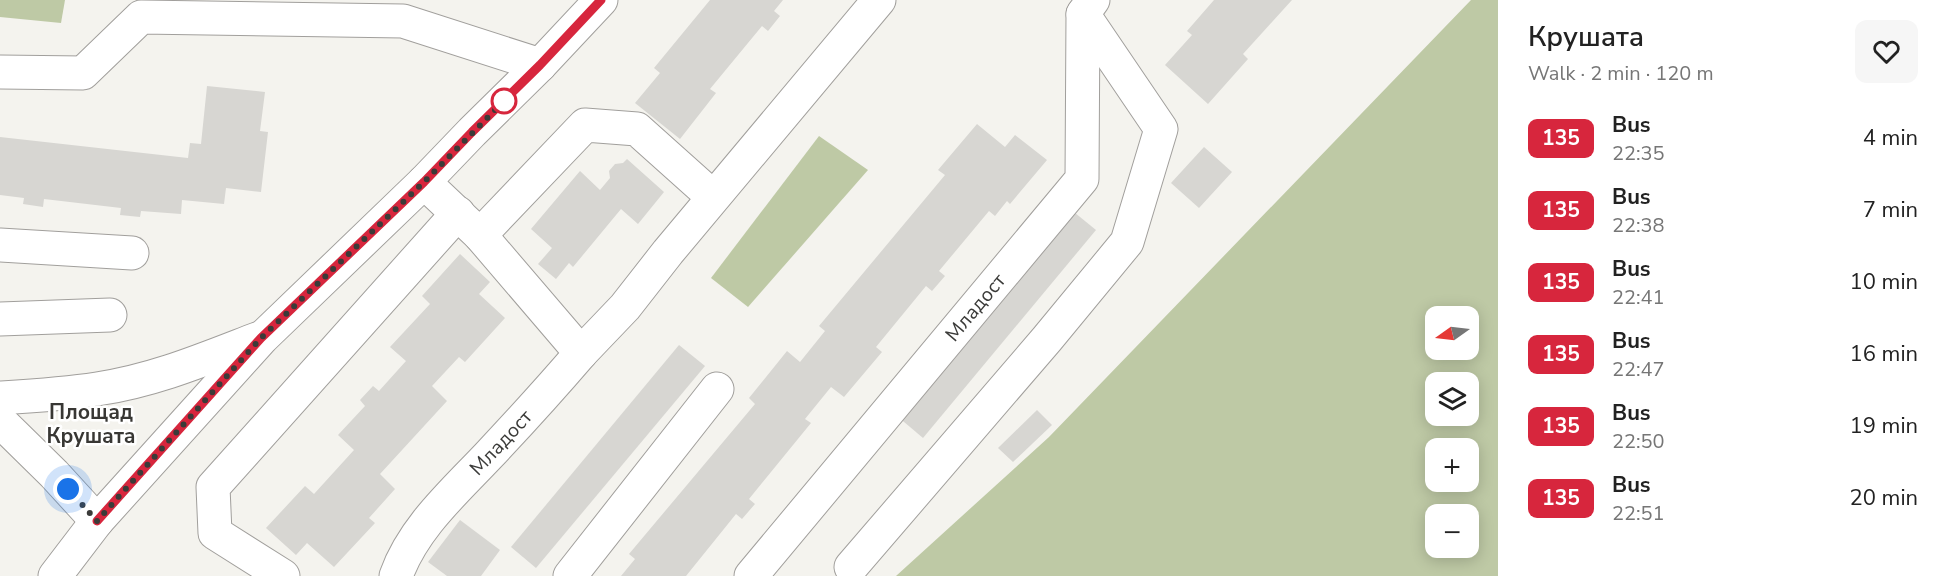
<!DOCTYPE html>
<meta charset="utf-8">
<style>
:root{--surface:#fff;--page:#f6f6f6;--text:#222;--muted:#767676}
body{margin:0;font-family:"Nunito Sans",sans-serif;background:var(--page);color:var(--text);height:100vh;display:flex;flex-direction:column;font-size:22px;white-space:nowrap}
*{box-sizing:border-box;margin:0}
p{font-size:20px;color:var(--muted)}
.icon{flex:none;width:33px;height:33px;fill:none;stroke:currentColor;stroke-width:2;stroke-linecap:round;stroke-linejoin:round}
.map{position:relative;flex:1;overflow:hidden}
.side{display:flex;flex-direction:column;background:var(--surface);width:450px}
.side>*{flex:none}
.badge{padding:0 12px;border-radius:9px;font-size:21px;line-height:39px}
.needle{width:39px;rotate:256deg}
.tools{position:absolute;left:1425px;top:306px;display:grid;gap:12px}
.tools a{display:grid;place-items:center;width:54px;height:54px;border-radius:12px;background:var(--surface);box-shadow:0 3px 15px #0003;font-size:30px}
.you{position:absolute;width:30px;height:30px;margin:-15px;border:4px solid #fff;border-radius:50%;background:#1a73e8;box-shadow:0 0 0 9px #1a73e833}
.map>.badge{position:absolute;translate:-50% -50%;box-shadow:0 0 0 3px #fff}
.round{display:grid;place-items:center;flex:none;width:63px;height:63px;border-radius:12px;background:var(--page)}
.overview{display:flex;align-items:center;justify-content:space-between;height:102px;padding:0 30px}
h1{font-size:28px;font-weight:600;line-height:45px}
ul{padding:0;list-style:none}
li{display:flex;align-items:center;gap:18px;height:72px;padding:0 30px}
li div{flex:1}
li b{display:block;font-size:22px}
li em{font-style:normal}
li .badge{min-width:66px;font-weight:700;text-align:center}
main{display:flex;flex:1;min-height:0}
.map>svg:first-child{display:block}
</style>
<main>
<div class="map">
<svg width="1498" height="576" viewBox="0 0 1498 576">
<rect width="100%" height="100%" fill="#f4f3ee"/>
<g fill="#bec9a5" fill-rule="evenodd">
<path d="M0 0H65L61 23 0 17Z"/>
<path d="M1471 0H1498V576H896L1049 437ZM1468 316V350H1436V316ZM1468 382V416H1436V382ZM1436 448H1468V482H1436ZM1436 514H1468V548H1436Z"/>
<path d="M819 136 868 170 748 307 711 278Z"/>
</g>
<g fill="#d7d6d2">
<path d="M710 0H783L774 11 780 16 768 31 762 26 710 89 716 93 680 139 635 103 660 73 654 68Z"/>
<path d="M1214 0H1292L1243 54 1248 59 1208 104 1165 65 1192 35 1187 31Z"/>
<path d="M207 86 265 92 260 131 268 132 261 192 226 188 224 204 182 200 181 214 141 211 140 217 120 215 121 208 44 199 43 207 23 204 24 198 0 195V137L188 158 190 143 201 144Z"/>
<path d="M977 124 1005 147 1015 135 1047 160 1010 204 1007 201 995 216 989 211 939 271 945 276 932 291 926 286 876 347 882 352 844 397 831 387 805 419 811 423 749 499 755 504 742 519 736 514 686 576H621L635 559 629 554 755 404 749 398 787 351 800 362 825 331 819 326 945 175 938 170Z"/>
<path d="M1204 147 1232 172 1199 208 1171 183Z"/>
<path d="M627 159 664 192 638 224 621 209 573 267 569 263 556 279 538 264 552 248 531 229 580 171 600 190 610 178 609 171 615 164 623 163Z"/>
<path d="M1069 208 1096 230 923 438 897 416Z"/>
<path d="M460 254 490 282 479 294 505 318 465 362 459 357 432 386 447 401 380 474 395 489 369 518 375 523 334 567 307 543 296 555 266 528 305 486 314 494 354 450 338 435 365 406 360 400 373 386 379 391 406 361 390 347 430 304 422 296Z"/>
<path d="M679 345 705 366 536 568 511 547Z"/>
<path d="M1037 410 1052 425 1013 462 998 448Z"/>
<path d="M460 520 500 550 481 576H447L428 562Z"/>
</g>
<g fill="none" stroke-linecap="round" stroke-linejoin="round">
<defs>
<g id="minor">
<path d="M0 72 83 73 141 17 403 21 540 65"/>
<path d="M480 235 585 125 637 129 713 197"/>
<path d="M0 245 132 253"/>
<path d="M0 319 110 315"/>
<path d="M581 353 625 307 668 252 879 0"/>
<path d="M0 398C32 396 65 394 97 389 153 381 205 359 257 339"/>
<path d="M0 421 54 474 97 521"/>
<path d="M851 567 1047 339 1127 242 1161 129 1083 14"/>
<path d="M55 576 97 521 262 338 424 182 472 132 540 65 601 0"/>
<path d="M283 576 215 533 213 487 458 213"/>
<path id="s1" d="M396 576C413 528 454 492 488 456 520 422 551 388 581 353L480 235 424 182"/>
<path d="M570 576 717 389"/>
<path id="s2" d="M751 576 1082 179 1083 14 1093 0"/>
</g>
</defs>
<use href="#minor" stroke="#a19f9c" stroke-width="35"/>
<use href="#minor" stroke="#fff" stroke-width="33"/>
</g>
<g fill="none" stroke-linecap="round" stroke-linejoin="round">
<defs>
<path id="line" d="M97 521 261 338 424 182 472 132 540 65 601 0"/>
</defs>
<use href="#line" stroke="#fff" stroke-width="14"/>
<use href="#line" stroke="#d7263d" stroke-width="9"/>
<path stroke="#3b3b39" stroke-width="6" stroke-dasharray="0 10.8" d="M68 489 97 521 261 338 424 182 504 101"/>
</g>
<circle fill="#fff" stroke="#d7263d" stroke-width="3" cx="504" cy="101" r="12"/>
<g text-anchor="middle" stroke-width="5" stroke-linejoin="round" paint-order="stroke">
<g font-size="20" fill="#3b3b39" stroke="#fff">
<text dy="7" stroke="none"><textPath href="#s2" startOffset="350">Младост</textPath></text>
<text dy="7" stroke="none"><textPath href="#s1" startOffset="171">Младост</textPath></text>
</g>
<g font-size="21" font-weight="bold" fill="#383734" stroke="#fff">
<text x="91" y="419">Площад<tspan x="91" dy="24">Крушата</tspan></text>
</g>
</g>
</svg>
<div class="tools">
<a><svg class="needle" viewBox="-14 -14 28 28"><path d="M0-13l5 13h-10z" fill="#e53935"/><path d="M0 13l5-13h-10z" fill="#767676"/></svg></a>
<a><svg class="icon" aria-label="layers" viewBox="0 0 24 24"><path d="M12 4l9 5-9 5-9-5zM3 14l9 5 9-5"/></svg></a>
<a>+</a>
<a>−</a>
</div>
<div class="you" style="left:68px;top:489px"></div>
</div>
<section class="side">
<div class="overview"><div><h1>Крушата</h1><p>Walk · 2 min · 120 m</p></div><a class="round"><svg class="icon" aria-label="heart" viewBox="0 0 24 24"><path d="M12 20l-8-8c-3-5 5-10 8-4 3-6 11-1 8 4z"/></svg></a></div>
<ul>
<li><span class="badge" style="background:#d7263d;color:#fff">135</span><div><b>Bus</b><p>22:35</p></div><em>4 min</em></li>
<li><span class="badge" style="background:#d7263d;color:#fff">135</span><div><b>Bus</b><p>22:38</p></div><em>7 min</em></li>
<li><span class="badge" style="background:#d7263d;color:#fff">135</span><div><b>Bus</b><p>22:41</p></div><em>10 min</em></li>
<li><span class="badge" style="background:#d7263d;color:#fff">135</span><div><b>Bus</b><p>22:47</p></div><em>16 min</em></li>
<li><span class="badge" style="background:#d7263d;color:#fff">135</span><div><b>Bus</b><p>22:50</p></div><em>19 min</em></li>
<li><span class="badge" style="background:#d7263d;color:#fff">135</span><div><b>Bus</b><p>22:51</p></div><em>20 min</em></li>
</ul>
</section>
</main>
